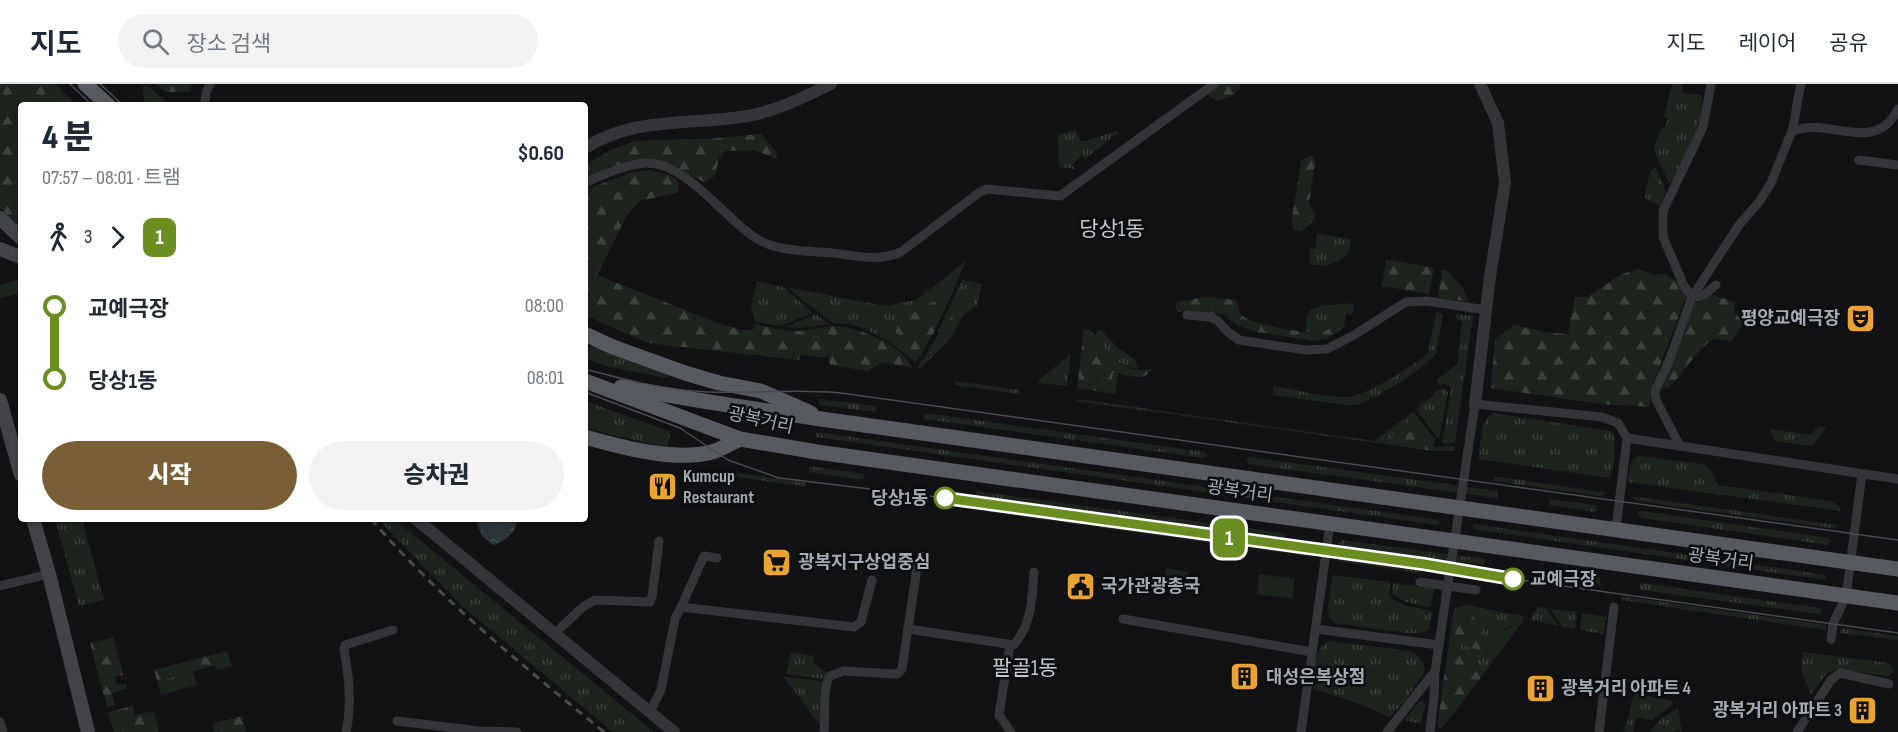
<!DOCTYPE html>
<html lang="ko">
<meta charset="utf-8">
<style>
:root{--surface:#fff;--page:#f2f2f3;--text:#1f2937;--muted:#747a83;--line:#e0e1e3;--accent:#7a5f36}
body{margin:0;font-family:"Sofia Sans Condensed","Noto Sans KR",sans-serif;background:var(--page);color:var(--text);height:100vh;display:flex;flex-direction:column;font-size:22px;white-space:nowrap}
*{box-sizing:border-box;margin:0}
p{font-size:20px;color:var(--muted)}
.icon{flex:none;width:33px;height:33px;fill:none;stroke:currentColor;stroke-width:2;stroke-linecap:round;stroke-linejoin:round}
.map{position:relative;flex:1;overflow:hidden}
.side{position:absolute;left:18px;top:18px;width:570px;height:420px;display:flex;flex-direction:column;background:var(--surface);border-radius:6px;box-shadow:0 2px 4px #0004}
.side>*{flex:none}
.badge{padding:0 12px;border-radius:9px;font-size:21px;line-height:39px}
.map>.badge{position:absolute;translate:-50% -50%;box-shadow:0 0 0 3px #fff}
.legs{display:flex;align-items:center;gap:9px;height:66px;padding:0 24px;font-size:20px}
.legs p{margin-inline-start:auto}
.head{display:flex;align-items:center;justify-content:space-between;height:102px;padding:0 24px}
h1{font-size:33px;font-weight:800;line-height:45px}
.action{display:flex;gap:12px;margin-top:auto;padding:12px 24px}
.action a{flex:1;height:69px;border-radius:36px;background:var(--accent);color:#fff;font-size:24px;font-weight:800;line-height:69px;text-align:center}
.action a+a{background:var(--page);color:var(--text)}
ul{padding:0 24px;list-style:none}
li{display:flex;align-items:center;gap:21px;height:72px;font-size:22px}
li i{display:grid;place-items:center;width:9px;height:100%;margin:0 8px;background:currentColor}
li i::after{content:'';width:15px;height:15px;margin:-8px;border:4px solid;border-radius:50%;background:var(--surface)}
li p{margin-inline-start:auto}
li:first-child i{background:linear-gradient(#0000 50%,currentColor 0)}
li:last-child i{background:linear-gradient(currentColor 50%,#0000 0)}
header{display:flex;align-items:center;gap:36px;box-sizing:border-box;height:84px;padding:0 30px;background:var(--surface);border-bottom:2px solid var(--line)}
header strong{font-size:28px}
nav{display:flex;gap:33px;margin-inline-start:auto;font-size:21px}
.search{width:420px;height:54px;background:var(--page);display:flex;align-items:center;gap:15px;box-sizing:border-box;padding:0 21px;border-radius:33px;color:var(--muted);font-size:22px}
.map>svg:first-child{display:block}
</style>
<header>
<strong>지도</strong>
<div class="search"><svg class="icon" aria-label="search" viewBox="0 0 24 24"><circle cx="10" cy="10" r="6"/><path d="M15 15l6 6"/></svg>장소 검색</div>
<nav><a>지도</a><a>레이어</a><a>공유</a></nav>
</header>
<div class="map">
<svg width="1898" height="648" viewBox="0 0 1898 648">
<defs>
<pattern id="grass-tufts" width="24" height="20" patternUnits="userSpaceOnUse" patternTransform="scale(1.5)"><rect width="24" height="20" fill="#1d241d"/><path d="M3 7l-1-3M5 7V3M7 7l1-3M15 17l-1-3M17 17v-4M19 17l1-3" fill="none" stroke="#3b413b"/></pattern>
<pattern id="forest-firs" width="22" height="20" patternUnits="userSpaceOnUse" patternTransform="scale(1.5)"><rect width="22" height="20" fill="#1d241d"/><path d="M5 1l3.5 6h-7zM16 11l3.5 6h-7z" fill="#3b413b"/></pattern>
<pattern id="water-ripples" width="26" height="14" patternUnits="userSpaceOnUse" patternTransform="scale(1.5)"><rect width="26" height="14" fill="#2b3439"/><path d="M2 4q2-2 4 0t4 0M15 11q2-2 4 0t4 0" fill="none" stroke="#474f53"/></pattern>
</defs>
<rect width="100%" height="100%" fill="#121214"/>
<g fill="url(#grass-tufts)">
<path d="M1672 0H1683L1682 9 1702 11C1703 42 1687 70 1674 97L1669 99 1655 69 1654 62 1662 43H1665L1668 34 1664 33Z"/>
<path d="M1075 46 1081 57H1086L1117 47 1118 49 1085 75 1081 72 1072 81 1075 85 1059 83 1058 51Z"/>
<path d="M1655 83C1663 99 1670 105 1660 122L1645 114 1650 88Z"/>
<path d="M1317 149 1351 155 1348 170C1332 181 1329 184 1310 180V165L1316 164Z"/>
<path d="M966 177 952 210 912 227 892 238 905 270 895 262 864 244 849 240 833 239 786 203 885 222 916 216Z"/>
<path d="M21 195V209L0 214V201Z"/>
<path d="M962 196 982 200 977 222 967 228 959 226C951 233 946 242 937 249Z"/>
<path d="M757 197 783 203 813 229 780 242 755 238 751 222Z"/>
<path d="M1354 219 1352 231 1346 230 1344 243 1340 247 1335 240 1322 249 1305 248 1307 231 1310 226 1322 222Z"/>
<path d="M1436 228 1443 230 1436 269C1430 281 1378 313 1364 318 1358 321 1352 321 1345 321L1273 311 1274 302C1296 306 1323 313 1345 313 1364 314 1412 282 1428 270Z"/>
<path d="M816 230 829 240 801 244 785 243Z"/>
<path d="M1456 230 1473 232 1455 358 1442 360 1451 304 1445 300 1439 301 1437 296 1457 280 1462 238 1456 235Z"/>
<path d="M1100 245 1118 264 1136 276 1138 285C1115 281 1107 269 1094 251Z"/>
<path d="M590 261 667 288 670 292 665 294 606 282 587 275Z"/>
<path d="M1071 270 1067 302 1039 299 1038 297 1041 294Z"/>
<path d="M1113 289 1118 290 1115 310 1096 307 1094 297 1098 293 1108 296Z"/>
<path d="M955 297 1019 306V310L955 301Z"/>
<path d="M1444 304 1448 308 1439 356 1416 325 1434 311 1435 307Z"/>
<path d="M819 315 876 322 875 328 820 321 818 318Z"/>
<path d="M1078 315 1375 357 1414 327 1416 331 1384 360 1076 317Z"/>
<path d="M585 317 671 348 667 364 585 344Z"/>
<path d="M925 329 1205 368 1208 372 1204 374 924 335Z"/>
<path d="M1494 329 1611 347C1619 357 1614 381 1610 394L1479 375C1481 361 1479 334 1494 329Z"/>
<path d="M1819 342 1826 344 1812 362 1775 357 1770 345 1811 351Z"/>
<path d="M816 348 1439 436V441L816 353Z"/>
<path d="M1639 372 1703 380C1713 385 1713 393 1718 401L1831 417 1839 422 1841 427 1628 398C1629 388 1628 376 1639 372Z"/>
<path d="M1250 373 1498 407 1497 414 1249 380 1246 377Z"/>
<path d="M809 382 864 390 863 396 809 388Z"/>
<path d="M723 387 807 399 806 403 723 391Z"/>
<path d="M1494 392 1608 409 1600 412 1493 397Z"/>
<path d="M976 407 1283 449 1286 453 1282 455 975 413Z"/>
<path d="M1630 412 1838 441 1835 444H1831L1637 417Z"/>
<path d="M1550 415 1595 421 1597 426 1594 428 1549 421Z"/>
<path d="M989 424 1081 437V441L988 428Z"/>
<path d="M1641 427 1829 454 1831 457 1828 461 1641 434 1638 429Z"/>
<path d="M55 435H82L104 516 79 522Z"/>
<path d="M378 435H394L654 648H613L462 522Z"/>
<path d="M1092 438 1304 468 1312 473 1091 442Z"/>
<path d="M1473 440 1826 491 1825 496 1473 445Z"/>
<path d="M1342 456 1485 475 1484 481 1341 462 1338 460Z"/>
<path d="M1340 474H1344L1421 484 1420 489 1337 477Z"/>
<path d="M1542 485 1599 493 1601 498 1598 500 1541 492Z"/>
<path d="M1333 491 1390 498 1389 512C1401 522 1417 524 1433 527L1429 545C1424 550 1415 549 1407 549L1335 539 1329 534 1328 523Z"/>
<path d="M1393 499 1434 505 1431 521 1428 523 1406 518 1392 510Z"/>
<path d="M1642 499 1820 524 1823 526 1820 530 1641 506 1639 501Z"/>
<path d="M1621 512 1826 541V546L1621 516Z"/>
<path d="M1477 523 1511 530 1517 538 1505 545 1494 558 1499 569 1482 592 1461 566 1460 559 1470 562 1480 548 1479 540 1472 532Z"/>
<path d="M1538 523 1546 524 1559 542 1530 536Z"/>
<path d="M1550 525 1577 528 1575 545 1563 543Z"/>
<path d="M1582 529 1606 533 1604 550 1580 546Z"/>
<path d="M1841 544 1898 552V556L1840 549Z"/>
<path d="M1329 557 1409 567C1419 571 1426 577 1424 589L1404 618 1390 633 1357 619 1313 605C1315 589 1312 564 1329 557Z"/>
<path d="M791 568 814 572 813 578 827 590 823 595 786 590Z"/>
<path d="M1803 568 1889 579 1894 588 1887 592 1837 585 1826 590 1811 610 1801 586Z"/>
<path d="M193 587 197 601 161 611 157 597Z"/>
<path d="M784 593 823 597 820 641Z"/>
<path d="M1634 609 1673 617 1672 621 1652 636 1637 633 1633 648H1621L1625 647Z"/>
<path d="M1422 616 1425 622 1421 640 1405 636 1419 618Z"/>
<path d="M1678 624 1682 648 1676 646 1674 648H1649L1662 634Z"/>
</g>
<g fill="url(#forest-firs)">
<path d="M0 0H55L77 21H21V146L0 124Z"/>
<path d="M143 0 152 5 169 21H144Z"/>
<path d="M156 0H191V8H165Z"/>
<path d="M1218 0H1240V5L1230 13 1217 17 1210 13 1208 8Z"/>
<path d="M761 50 777 69 776 75 755 66 725 67 719 74 715 92 704 98 681 87 650 76 585 94V81L613 65 633 58 649 56 707 55Z"/>
<path d="M1309 72H1314L1315 80 1309 119 1315 131 1313 137 1301 147 1293 145 1292 133 1301 77Z"/>
<path d="M651 86C664 90 685 91 677 109L639 117 626 133 597 191 715 238 742 246H753L754 240C769 243 785 247 800 247 811 247 822 243 833 242 857 242 903 261 912 284L882 278 868 287 830 281 829 274 800 271 799 276 656 260 645 258 585 231V106L632 88Z"/>
<path d="M1386 175 1434 184 1429 210 1382 202Z"/>
<path d="M1639 185 1654 191 1666 190 1680 200 1686 213 1651 305 1650 323 1601 320 1491 304 1495 255 1514 241 1544 248 1568 250 1575 213H1587L1622 190Z"/>
<path d="M1442 186 1448 187 1463 204 1469 218 1438 213Z"/>
<path d="M952 210 933 250 916 279 905 270 892 238 912 227Z"/>
<path d="M1710 210 1735 218 1734 227 1744 239 1731 257 1713 255C1694 268 1684 290 1667 305L1662 303 1695 219Z"/>
<path d="M1205 213 1237 216C1238 223 1239 229 1244 233 1252 240 1307 250 1319 249 1324 249 1330 244 1335 240L1340 247 1326 255 1313 257 1258 248 1238 242 1225 231 1189 227 1178 228 1175 222 1178 218Z"/>
<path d="M959 226 967 228 963 231 951 254 921 284H917C932 264 939 242 959 226Z"/>
<path d="M1084 245 1090 246C1107 265 1121 294 1152 284 1147 300 1126 290 1113 289L1112 295 1108 296 1098 293 1094 297 1096 307 1077 304Z"/>
<path d="M1416 331 1435 355 1433 361 1436 363 1455 362 1454 367H1433L1384 360Z"/>
<path d="M1467 521 1477 523 1472 532 1479 540 1480 548 1489 561 1482 567 1460 560 1461 566 1482 592 1447 638 1442 643 1439 644 1437 642 1454 524Z"/>
<path d="M1512 530 1523 532V537L1499 569 1494 558 1496 553 1517 538Z"/>
<path d="M113 553 123 591 115 593 117 601 126 599 127 605 112 609 115 621 107 623 90 559Z"/>
<path d="M227 567 232 582 217 586 215 581 157 597 154 586Z"/>
<path d="M133 622 135 631 154 627 159 648H114L108 628Z"/>
<path d="M242 632 246 648H214L212 640Z"/>
</g>
<g fill="#1d241d">
<path d="M1166 484 1188 488 1187 499 1164 496Z"/>
<path d="M1259 490 1295 495 1292 515 1257 510Z"/>
</g>
<path fill="url(#water-ripples)" d="M475 435H517C518 447 504 458 493 461L482 452Z"/>
<g fill="none" stroke-linecap="round" stroke-linejoin="round">
<g stroke="#343539" stroke-width="9">
<path d="M205 19 206 9 210 0"/>
<path d="M1793 47C1829 32 1875 72 1898 25"/>
<path d="M1859 76 1898 81"/>
<path d="M585 99C601 91 628 80 646 79 676 78 706 111 726 129 737 139 748 151 761 157 782 168 811 167 833 169 858 172 877 178 901 168L980 108 987 105 1060 112 1214 0"/>
<path d="M1692 213 1739 141 1759 118 1771 99 1789 54C1795 45 1797 13 1801 0"/>
<path d="M1692 213C1703 213 1708 208 1716 201"/>
<path d="M1187 231 1210 233 1218 237 1228 248 1239 256 1305 266 1327 265 1354 251 1406 218 1427 217 1486 226"/>
<path d="M1627 354 1898 395"/>
<path d="M1680 362 1656 316 1655 307 1669 277 1692 213 1684 202 1663 153V127L1703 43 1711 0"/>
<path d="M1420 498 1476 506"/>
<path d="M0 502 49 490"/>
<path d="M681 523 704 472 717 474"/>
<path d="M1123 535 1312 568"/>
<path d="M908 545 1014 561C1032 539 1032 516 1034 488"/>
<path d="M1316 545 1439 561"/>
<path d="M555 549 584 522 595 516 650 518 652 513 659 457"/>
<path d="M1831 555 1833 540 1846 512 1862 391"/>
<path d="M1010 561 999 631 1011 648"/>
<path d="M650 628 661 606 675 535 681 523 854 543 861 538 872 496"/>
<path d="M397 637 479 647 517 648"/>
<path d="M0 638 3 648"/>
<path d="M346 648C352 622 349 592 344 566L345 561 393 546"/>
<path d="M824 648C826 632 822 604 830 592L844 587 897 590 902 585 918 477"/>
<path d="M1301 648 1330 440"/>
<path d="M1387 648 1435 587 1475 320 1602 333 1618 339 1627 354 1616 445"/>
<path d="M1430 648 1434 613 1435 587"/>
<path d="M1599 648 1614 523"/>
<path d="M1797 648 1831 596 1840 589 1889 600"/>
</g>
<g stroke="#343539" stroke-width="12">
<path d="M585 64C633 33 687 41 741 33 772 29 803 14 831 0"/>
<path d="M1475 320 1490 193 1505 99 1498 39 1480 0"/>
<path d="M416 435 674 648"/>
</g>
<g stroke="#424449" stroke-width="14">
<path d="M0 134 21 154"/>
<path d="M0 165 21 173"/>
<path d="M0 316 21 391"/>
<path d="M33 435 49 490 88 648"/>
</g>
<g stroke="#585a61" stroke-width="15">
<path d="M85 0 108 21"/>
<path d="M585 250 613 263 685 289 719 299 761 307 811 329"/>
<path d="M585 297 740 355 817 368 1898 519"/>
<path d="M621 303 709 318 821 335 1898 485"/>
<path d="M585 353C622 363 677 379 715 367 723 364 732 359 740 355"/>
</g>
<g stroke="#494b50" stroke-width="1.5">
<path d="M70 0 92 21"/>
<path d="M100 0 123 21"/>
<path d="M585 285C625 296 666 306 707 308 752 310 797 304 841 309L1898 456"/>
<path d="M585 308 680 344 728 376 779 394 945 414 1424 480 1513 495 1898 549"/>
</g>
<path stroke="#494b50" stroke-width="3" stroke-dasharray="8 6" stroke-linecap="butt" d="M371 435C440 515 522 581 604 648"/>
</g>
<g fill="none" stroke-linecap="round" stroke-linejoin="round">
<defs>
<path id="line-1" d="M945 414 1424 480 1513 495"/>
</defs>
<use href="#line-1" stroke="#fff" stroke-width="14"/>
<use href="#line-1" stroke="#6b8e23" stroke-width="9"/>
</g>
<defs>
<symbol id="theatre-square" viewBox="-11 -11 22 22"><rect x="-9" y="-9" width="18" height="18" rx="4" fill="#eaa234" stroke="#0d0e0f"/><path d="M-5-5.5Q0-4 5-5.5V0Q5 5 0 6Q-5 5-5 0ZM-3.3-2.5H-1v1.5H-3.3ZM1-2.5H3.3v1.5H1ZM-2.8 1Q0 5.5 2.8 1Z" fill="#111"/></symbol>
<symbol id="restaurant-square" viewBox="-11 -11 22 22"><rect x="-9" y="-9" width="18" height="18" rx="4" fill="#eaa234" stroke="#0d0e0f"/><path d="M-5-6h1v4h1v-4h1v4h1v-4h1v5L-1.5 .5V6h-2V.5L-5-1ZM5-6V6H3V1.5H1.5Q1.5-4 5-6Z" fill="#111"/></symbol>
<symbol id="supermarket-square" viewBox="-11 -11 22 22"><rect x="-9" y="-9" width="18" height="18" rx="4" fill="#eaa234" stroke="#0d0e0f"/><path d="M-6-5.5h2.5l.6 2H6L4.5 2H-2.5L-4.4-4H-6ZM-1.5 3.2a1.3 1.3 0 1 0 .1 0ZM3 3.2a1.3 1.3 0 1 0 .1 0Z" fill="#111"/></symbol>
<symbol id="civic-square" viewBox="-11 -11 22 22"><rect x="-9" y="-9" width="18" height="18" rx="4" fill="#eaa234" stroke="#0d0e0f"/><path d="M-.6-6.5H3V-4.5H.6V-3L4-1V1h2V6H-6V1h2V-1L-.6-3ZM-1.2 2.5V6h2.4V2.5Z" fill="#111"/></symbol>
<symbol id="building-square" viewBox="-11 -11 22 22"><rect x="-9" y="-9" width="18" height="18" rx="4" fill="#eaa234" stroke="#0d0e0f"/><path d="M-4-6H4V6H1V3H-1V6H-4ZM-2.5-4.3h1.7v1.8h-1.7ZM.8-4.3h1.7v1.8H.8ZM-2.5-1h1.7V.8h-1.7ZM.8-1h1.7V.8H.8Z" fill="#111"/></symbol>
</defs>
<g fill-rule="evenodd">
<use href="#theatre-square" x="1844" y="218" width="33" height="33"/>
<use href="#restaurant-square" x="646" y="386" width="33" height="33"/>
<use href="#supermarket-square" x="760" y="462" width="33" height="33"/>
<use href="#civic-square" x="1064" y="486" width="33" height="33"/>
<use href="#building-square" x="1228" y="576" width="33" height="33"/>
<use href="#building-square" x="1524" y="588" width="33" height="33"/>
<use href="#building-square" x="1846" y="610" width="33" height="33"/>
</g>
<g fill="#fff" stroke="#6b8e23" stroke-width="3">
<circle cx="945" cy="414" r="10"/>
<circle cx="1513" cy="495" r="10"/>
</g>
<g text-anchor="middle" stroke-width="5" stroke-linejoin="round" paint-order="stroke">
<g font-size="18" font-weight="bold" fill="#a4aab4" stroke="#0d0e0f" text-anchor="start">
<text x="1840" y="240" text-anchor="end">평양교예극장</text>
<text x="683" y="398">Kumcup<tspan x="683" dy="21">Restaurant</tspan></text>
<text x="798" y="484">광복지구상업중심</text>
<text x="1101" y="508">국가관광총국</text>
<text x="1266" y="599">대성은복상점</text>
<text x="1561" y="610">광복거리 아파트 4</text>
<text x="1842" y="632" text-anchor="end">광복거리 아파트 3</text>
</g>
<g font-size="18" fill="#a4aab4" stroke="#0d0e0f">
<text transform="translate(761 336) rotate(13)" y="6">광복거리</text>
<text transform="translate(1240 407) rotate(8)" y="6">광복거리</text>
<text transform="translate(1721 475) rotate(8)" y="6">광복거리</text>
</g>
<g font-size="18" font-weight="bold" fill="#a4aab4" stroke="#0d0e0f" text-anchor="end">
<text x="928" y="420">당상1동</text>
<text x="1530" y="501" text-anchor="start">교예극장</text>
</g>
<g font-size="21" fill="#c5c9d0" stroke="#0d0e0f">
<text x="1112" y="152">당상1동</text>
<text x="1025" y="591">팔골1동</text>
</g>
</g>
</svg>
<b class="badge" style="left:1229px;top:454px;background:#6b8e23;color:#fff">1</b>
<section class="side">
<div class="head"><div><h1>4 분</h1><p>07:57 – 08:01 · 트램</p></div><b>$0.60</b></div>
<div class="legs"><svg class="icon" aria-label="walk" viewBox="0 0 24 24"><circle cx="13" cy="4" r="2"/><path d="M13 8l-2 6 4 7M11 14l-3 7M7 12l3-4h3l4 4"/></svg>3<svg class="icon" aria-label="forward" viewBox="0 0 24 24"><path d="M9 5l7 7-7 7"/></svg><b class="badge" style="background:#6b8e23;color:#fff">1</b></div>
<ul>
<li><i style="color:#6b8e23"></i><b>교예극장</b><p>08:00</p></li>
<li><i style="color:#6b8e23"></i><b>당상1동</b><p>08:01</p></li>
</ul>
<div class="action"><a>시작</a><a>승차권</a></div>
</section>
</div>
